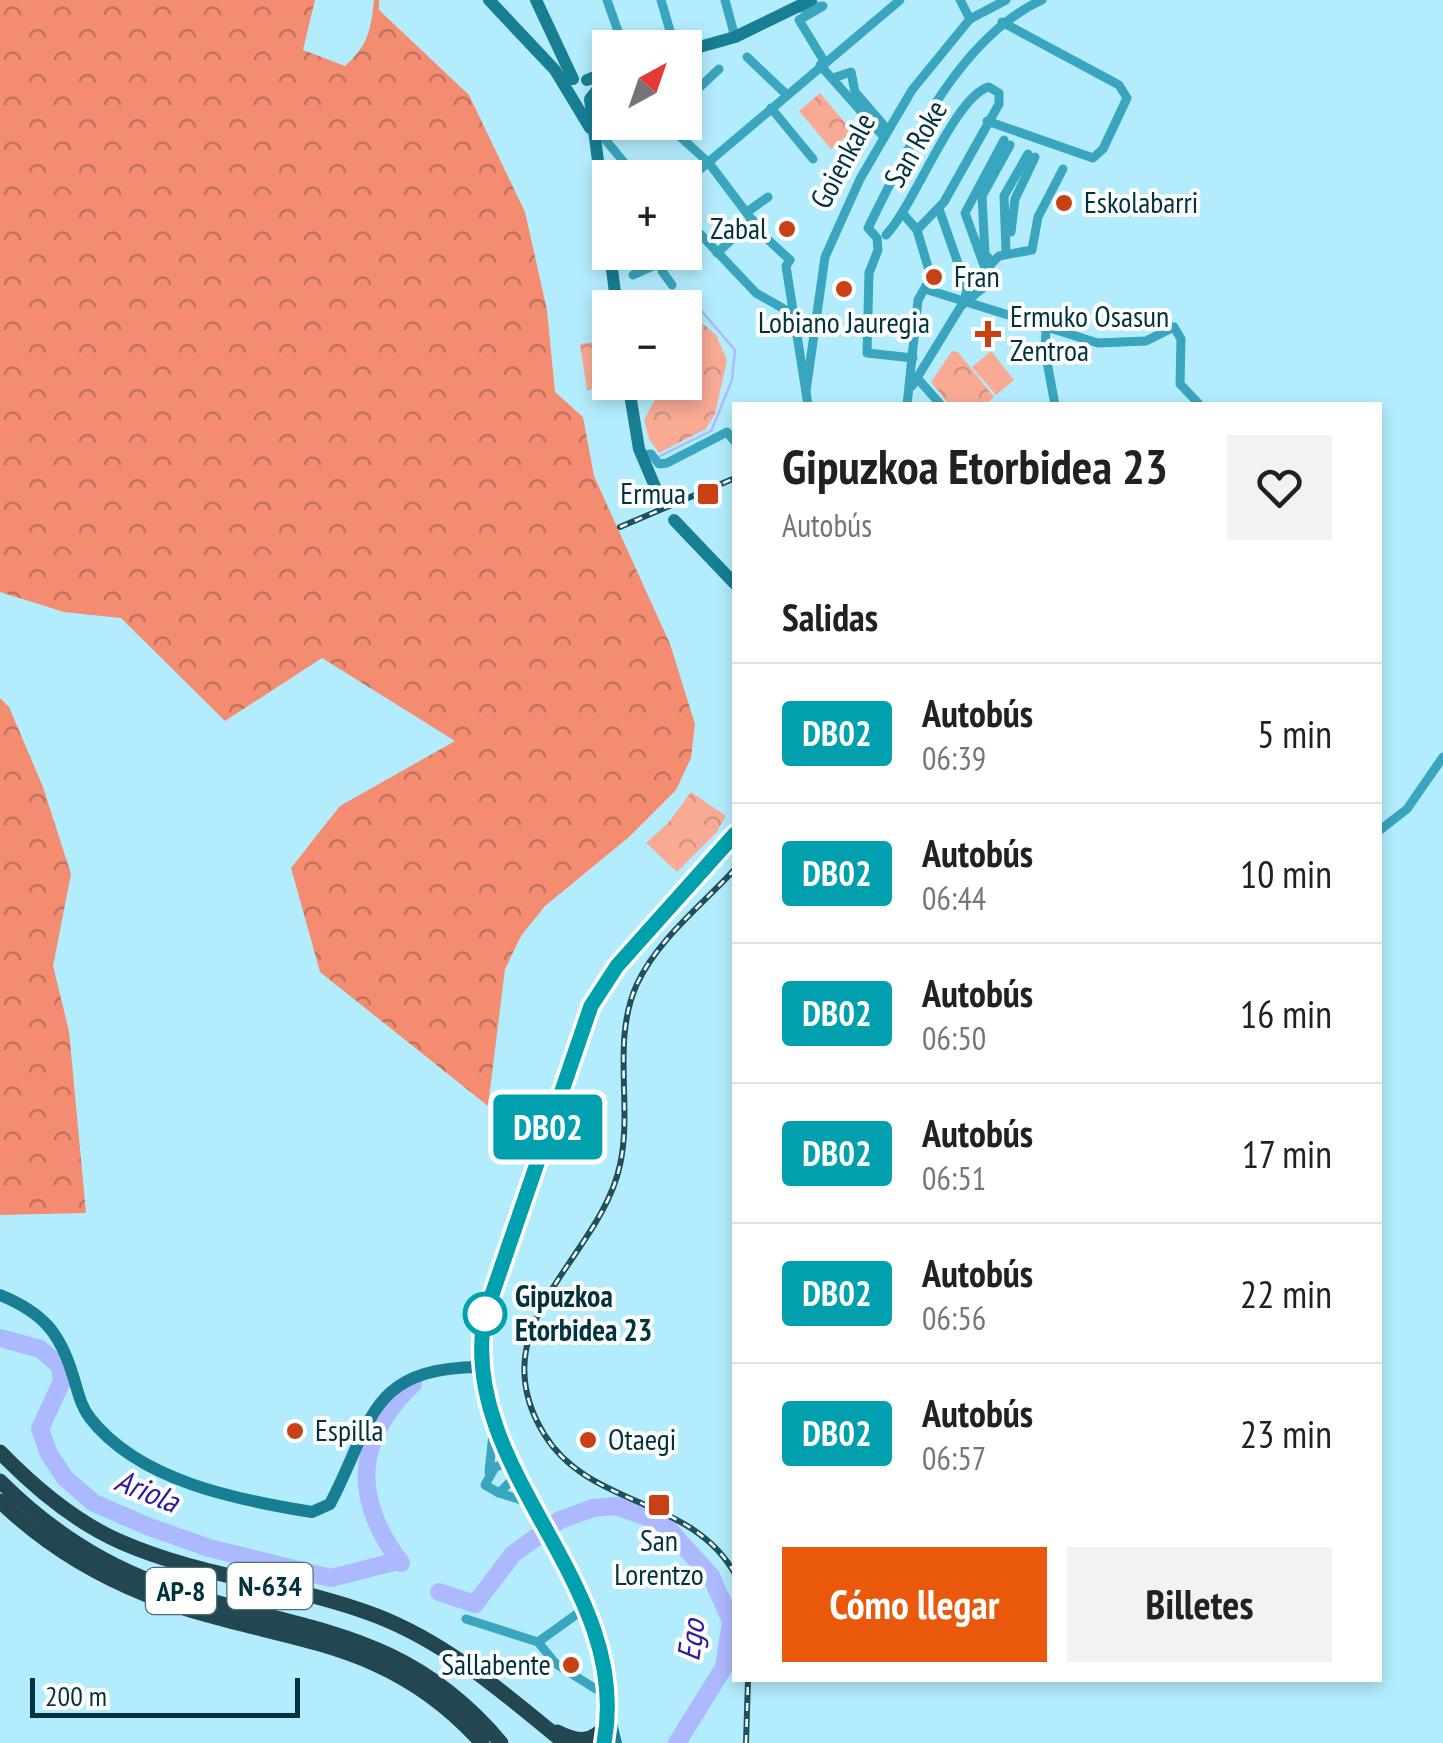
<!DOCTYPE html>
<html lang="es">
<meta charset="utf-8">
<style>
:root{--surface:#fff;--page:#f2f2f2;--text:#202124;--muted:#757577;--line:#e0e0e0;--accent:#ea580c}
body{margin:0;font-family:"PT Sans Narrow",sans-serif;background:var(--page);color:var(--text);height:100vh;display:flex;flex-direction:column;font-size:38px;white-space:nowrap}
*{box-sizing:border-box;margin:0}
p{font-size:32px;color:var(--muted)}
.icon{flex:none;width:55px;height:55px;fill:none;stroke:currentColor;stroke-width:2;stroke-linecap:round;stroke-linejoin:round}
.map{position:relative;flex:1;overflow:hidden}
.drawer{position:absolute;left:732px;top:402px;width:650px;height:1280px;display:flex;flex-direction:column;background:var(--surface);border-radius:0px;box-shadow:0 5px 15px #0003}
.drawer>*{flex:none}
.badge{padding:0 20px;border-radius:8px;font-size:35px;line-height:65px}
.needle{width:65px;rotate:40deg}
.buttons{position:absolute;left:592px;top:30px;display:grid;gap:20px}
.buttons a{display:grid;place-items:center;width:110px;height:110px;border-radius:0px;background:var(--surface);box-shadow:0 5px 15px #0003;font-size:50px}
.scale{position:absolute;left:30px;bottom:25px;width:270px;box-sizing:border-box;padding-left:10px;border:5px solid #01333e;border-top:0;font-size:28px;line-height:35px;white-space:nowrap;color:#01333e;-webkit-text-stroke:8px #fff;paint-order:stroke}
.map>.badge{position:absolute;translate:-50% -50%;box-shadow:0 0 0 5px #fff}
h2{padding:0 50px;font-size:38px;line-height:90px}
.round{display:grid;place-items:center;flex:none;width:105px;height:105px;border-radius:0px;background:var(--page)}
.summary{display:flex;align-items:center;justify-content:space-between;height:170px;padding:0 50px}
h1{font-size:48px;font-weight:800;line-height:75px}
.button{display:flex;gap:20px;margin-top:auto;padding:20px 50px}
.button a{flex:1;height:115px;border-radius:0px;background:var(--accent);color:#fff;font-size:40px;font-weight:800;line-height:115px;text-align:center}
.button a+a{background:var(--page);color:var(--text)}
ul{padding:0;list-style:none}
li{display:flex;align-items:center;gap:30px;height:140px;padding:0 50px;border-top:2px solid var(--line)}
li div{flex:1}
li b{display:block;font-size:38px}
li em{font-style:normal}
li .badge{min-width:110px;font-weight:700;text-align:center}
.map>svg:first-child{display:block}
</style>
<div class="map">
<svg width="1443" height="1743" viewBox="0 0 1443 1743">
<defs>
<pattern id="forest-crowns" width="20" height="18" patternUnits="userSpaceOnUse" patternTransform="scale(2.5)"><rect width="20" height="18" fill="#f38c70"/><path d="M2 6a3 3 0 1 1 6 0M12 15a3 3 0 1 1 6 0" fill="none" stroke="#c2735d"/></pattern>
<pattern id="park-crowns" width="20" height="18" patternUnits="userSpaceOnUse" patternTransform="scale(2.5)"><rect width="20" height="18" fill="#f8aa94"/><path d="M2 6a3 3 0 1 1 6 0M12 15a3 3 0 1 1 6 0" fill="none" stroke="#d39381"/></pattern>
</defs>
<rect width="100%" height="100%" fill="#b3edfd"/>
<g fill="url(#forest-crowns)">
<path d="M0 0H315L303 50 345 66C368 46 371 29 374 0H379V10L469 95 525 212 547 310 555 392 583 417 594 476 670 644 695 724 691 758 676 790 629 837 545 906 521 936 505 969 488 1106 320 972 291 868 340 806 455 741 322 658 225 721 121 618 64 612 0 592Z"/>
<path d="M0 698 9 707 43 787 71 874 53 966 69 1031 86 1213 0 1215Z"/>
</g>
<g fill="url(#park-crowns)">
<path d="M820 93 852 131 831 149 799 111Z"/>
<path d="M701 322 716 335 727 360 715 414 706 429 659 453 649 439 644 420 664 383 685 382V344L691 323Z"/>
<path d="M609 340 610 382 616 386 587 390 580 344Z"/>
<path d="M952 351 958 352 994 397 985 405 947 402 931 382Z"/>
<path d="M691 792 726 816 716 833 677 872 646 843 668 823Z"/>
</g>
<path fill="#f8aa94" d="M991 351 1014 380 996 395 972 367Z"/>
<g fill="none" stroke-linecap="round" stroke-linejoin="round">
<path stroke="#adb9fe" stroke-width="2.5" d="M660 456 711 431 732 380 735 350 699 308"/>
<g stroke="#adb9fe" stroke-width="18">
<path d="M0 1338 40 1349 60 1366 62 1381 40 1429 49 1454 65 1478 94 1503 147 1526 209 1548 331 1578 398 1561"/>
<path d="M401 1563C352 1498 354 1440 413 1384"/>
<path d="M439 1592 475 1604 513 1554 560 1520 593 1508 616 1506 663 1523 711 1576 731 1621 724 1667 677 1743"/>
</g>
<g stroke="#3aa5be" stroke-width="9">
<path d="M607 0 624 48"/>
<path d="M661 0 675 48"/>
<path d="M725 0 735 37"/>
<path d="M960 0 970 19"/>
<path d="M800 8 823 6 799 20 824 61"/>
<path d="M747 57 787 95"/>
<path d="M820 65 883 136"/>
<path d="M833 78 851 72 855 92 887 129"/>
<path d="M685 101 719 69"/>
<path d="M771 108 813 159"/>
<path d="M987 121 1093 158 1103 149 1127 98 1119 85 1002 22"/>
<path d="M664 122 709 163 764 236 790 260 786 266 808 405"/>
<path d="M594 126 637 178"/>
<path d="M685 182 900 0"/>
<path d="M939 209 967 289 965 298"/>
<path d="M747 212 768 197"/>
<path d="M905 216 917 230 931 277 918 300 907 405"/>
<path d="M685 218 756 293 791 313"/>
<path d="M1011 232 1015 199 1035 157"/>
<path d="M886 235C914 206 955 95 989 87L999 93V104L944 202 917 230"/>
<path d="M1006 251 1004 196 1028 154"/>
<path d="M663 252 662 271 672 285"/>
<path d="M717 253 753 220"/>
<path d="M990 260 985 254 982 196 1010 145"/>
<path d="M633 275 660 263"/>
<path d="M990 275V265L999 256 1032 250 1038 217 1063 169"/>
<path d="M990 282 965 213 1004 140"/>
<path d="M928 290 1098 343 1146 341 1174 327 1181 339 1180 384 1200 405"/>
<path d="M1046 329 1045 351 1055 405"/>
<path d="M913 358 867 353 869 273 878 250 877 238 868 228C907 150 959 37 1042 0"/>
<path d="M917 378 941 405"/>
<path d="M912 386 961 306 990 282"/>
<path d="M806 391 825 257 860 179 912 90 970 19 1006 0"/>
<path d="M641 456 651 454 659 464 667 463 727 432 735 442"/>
<path d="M1380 830 1407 809 1443 757"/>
<path d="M513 1461 495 1467 485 1485 499 1493 519 1473"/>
<path d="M489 1472 494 1424"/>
<path d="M499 1493 534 1504"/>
<path d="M466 1619 538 1642 556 1664 607 1696"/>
<path d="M538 1642 588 1606"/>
</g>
<g stroke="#177e93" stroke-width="12">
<path d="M489 0 555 70 590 128"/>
<path d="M536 0 573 79"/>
<path d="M685 51 735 37 811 0"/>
<path d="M610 74 590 99 617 308"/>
<path d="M587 80 610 71"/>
<path d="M628 382 639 449 662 503"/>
<path d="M674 520 735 584"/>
<path d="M0 1295C42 1312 60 1332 73 1376 78 1391 80 1405 90 1418 139 1481 237 1500 312 1512L330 1504C373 1422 368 1368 479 1367"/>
<path d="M616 1743C602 1698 608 1652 589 1608 549 1513 466 1427 483 1319L591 1006 617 967 735 834"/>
</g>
<g stroke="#224751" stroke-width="15">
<path d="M0 1452C35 1488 75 1522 121 1542 203 1578 294 1584 377 1616 449 1644 506 1695 565 1743"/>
<path d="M0 1481C44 1525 95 1560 153 1582 288 1633 398 1620 501 1743"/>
<path d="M0 1501C42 1542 92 1573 147 1595 274 1645 381 1630 482 1743"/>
<path d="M557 1732C578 1743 592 1743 608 1724"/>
</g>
<defs>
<g id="rail">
<path d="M620 527 735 478"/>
<path d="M735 869C702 905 658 939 637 984 611 1041 633 1106 620 1165 600 1259 477 1324 544 1434 590 1509 692 1496 735 1574"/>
<path d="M746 1743 748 1680"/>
</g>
</defs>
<use href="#rail" stroke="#1e515d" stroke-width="6"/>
<use href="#rail" stroke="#fff" stroke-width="2.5" stroke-dasharray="8" stroke-linecap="butt"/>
</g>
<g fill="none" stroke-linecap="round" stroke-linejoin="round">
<defs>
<path id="line" d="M604 1743C634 1584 459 1474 484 1318L591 1006 617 966 735 834"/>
</defs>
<use href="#line" stroke="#fff" stroke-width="22"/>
<use href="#line" stroke="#00a0ae" stroke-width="15"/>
</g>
<g fill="#c94015" stroke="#fff" stroke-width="4">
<circle cx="1064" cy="203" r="10"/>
<circle cx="787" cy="229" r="10"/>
<circle cx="934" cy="277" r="10"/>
<circle cx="844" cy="289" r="10"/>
<path d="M983 319h10v10h10v10h-10v10h-10v-10h-10v-10h10z"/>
<rect x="696" y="482" width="24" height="24" rx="5"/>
<circle cx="295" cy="1431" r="10"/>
<circle cx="588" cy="1440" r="10"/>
<rect x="647" y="1493" width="24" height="24" rx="5"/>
<circle cx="571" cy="1665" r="10"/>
</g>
<circle fill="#fff" stroke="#00a0ae" stroke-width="5" cx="485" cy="1314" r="20"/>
<g text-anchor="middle" stroke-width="8" stroke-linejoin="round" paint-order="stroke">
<g fill="#fff" stroke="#4d7078" stroke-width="2.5">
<rect x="227.5" y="1563" width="85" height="46" rx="8"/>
<rect x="146" y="1568" width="70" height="46" rx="8"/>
</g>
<g font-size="28" font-weight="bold" fill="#01333e">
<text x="270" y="1596">N-634</text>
<text x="181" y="1601">AP-8</text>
</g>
<g font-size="30" fill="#01333e" stroke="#fff">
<text transform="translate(916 144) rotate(-60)" y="10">San Roke</text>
<text transform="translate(843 161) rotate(-62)" y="10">Goienkale</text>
</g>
<g font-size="30" fill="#01333e" stroke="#fff" text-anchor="start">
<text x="1084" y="213">Eskolabarri</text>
<text x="767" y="239" text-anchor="end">Zabal</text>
<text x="954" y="287">Fran</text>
<text x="1010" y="327">Ermuko Osasun<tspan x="1010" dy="34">Zentroa</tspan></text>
<text x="844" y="333" text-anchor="middle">Lobiano Jauregia</text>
<text x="686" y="504" text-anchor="end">Ermua</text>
<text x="315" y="1441">Espilla</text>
<text x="608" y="1450">Otaegi</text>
<text x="659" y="1551" text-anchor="middle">San<tspan x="659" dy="34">Lorentzo</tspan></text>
<text x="551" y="1675" text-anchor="end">Sallabente</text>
</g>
<g font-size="30" font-weight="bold" fill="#01333e" stroke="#fff" text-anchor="start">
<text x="515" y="1307">Gipuzkoa<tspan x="515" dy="34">Etorbidea 23</tspan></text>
</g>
<g font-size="32" font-style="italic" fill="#2d199e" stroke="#fff">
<text transform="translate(147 1491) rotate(22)" y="11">Ariola</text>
<text transform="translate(691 1640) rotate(-82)" y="11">Ego</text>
</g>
</g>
</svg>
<div class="buttons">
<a><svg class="needle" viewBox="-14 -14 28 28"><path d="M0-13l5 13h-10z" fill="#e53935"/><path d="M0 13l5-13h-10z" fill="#757577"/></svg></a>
<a>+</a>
<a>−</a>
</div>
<div class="scale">200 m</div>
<b class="badge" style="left:548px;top:1127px;background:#00a0ae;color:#fff">DB02</b>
<section class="drawer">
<div class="summary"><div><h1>Gipuzkoa Etorbidea 23</h1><p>Autobús</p></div><a class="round"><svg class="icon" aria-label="heart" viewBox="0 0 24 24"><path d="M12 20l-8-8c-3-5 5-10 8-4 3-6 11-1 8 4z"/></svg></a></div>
<h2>Salidas</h2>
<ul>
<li><span class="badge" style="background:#00a0ae;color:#fff">DB02</span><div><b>Autobús</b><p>06:39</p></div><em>5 min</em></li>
<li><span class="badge" style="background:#00a0ae;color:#fff">DB02</span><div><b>Autobús</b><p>06:44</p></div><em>10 min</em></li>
<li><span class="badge" style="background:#00a0ae;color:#fff">DB02</span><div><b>Autobús</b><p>06:50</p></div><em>16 min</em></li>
<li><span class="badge" style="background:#00a0ae;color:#fff">DB02</span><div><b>Autobús</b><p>06:51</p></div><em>17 min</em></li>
<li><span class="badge" style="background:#00a0ae;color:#fff">DB02</span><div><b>Autobús</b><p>06:56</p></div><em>22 min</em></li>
<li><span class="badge" style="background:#00a0ae;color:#fff">DB02</span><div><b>Autobús</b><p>06:57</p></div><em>23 min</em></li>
</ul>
<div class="button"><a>Cómo llegar</a><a>Billetes</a></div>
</section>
</div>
